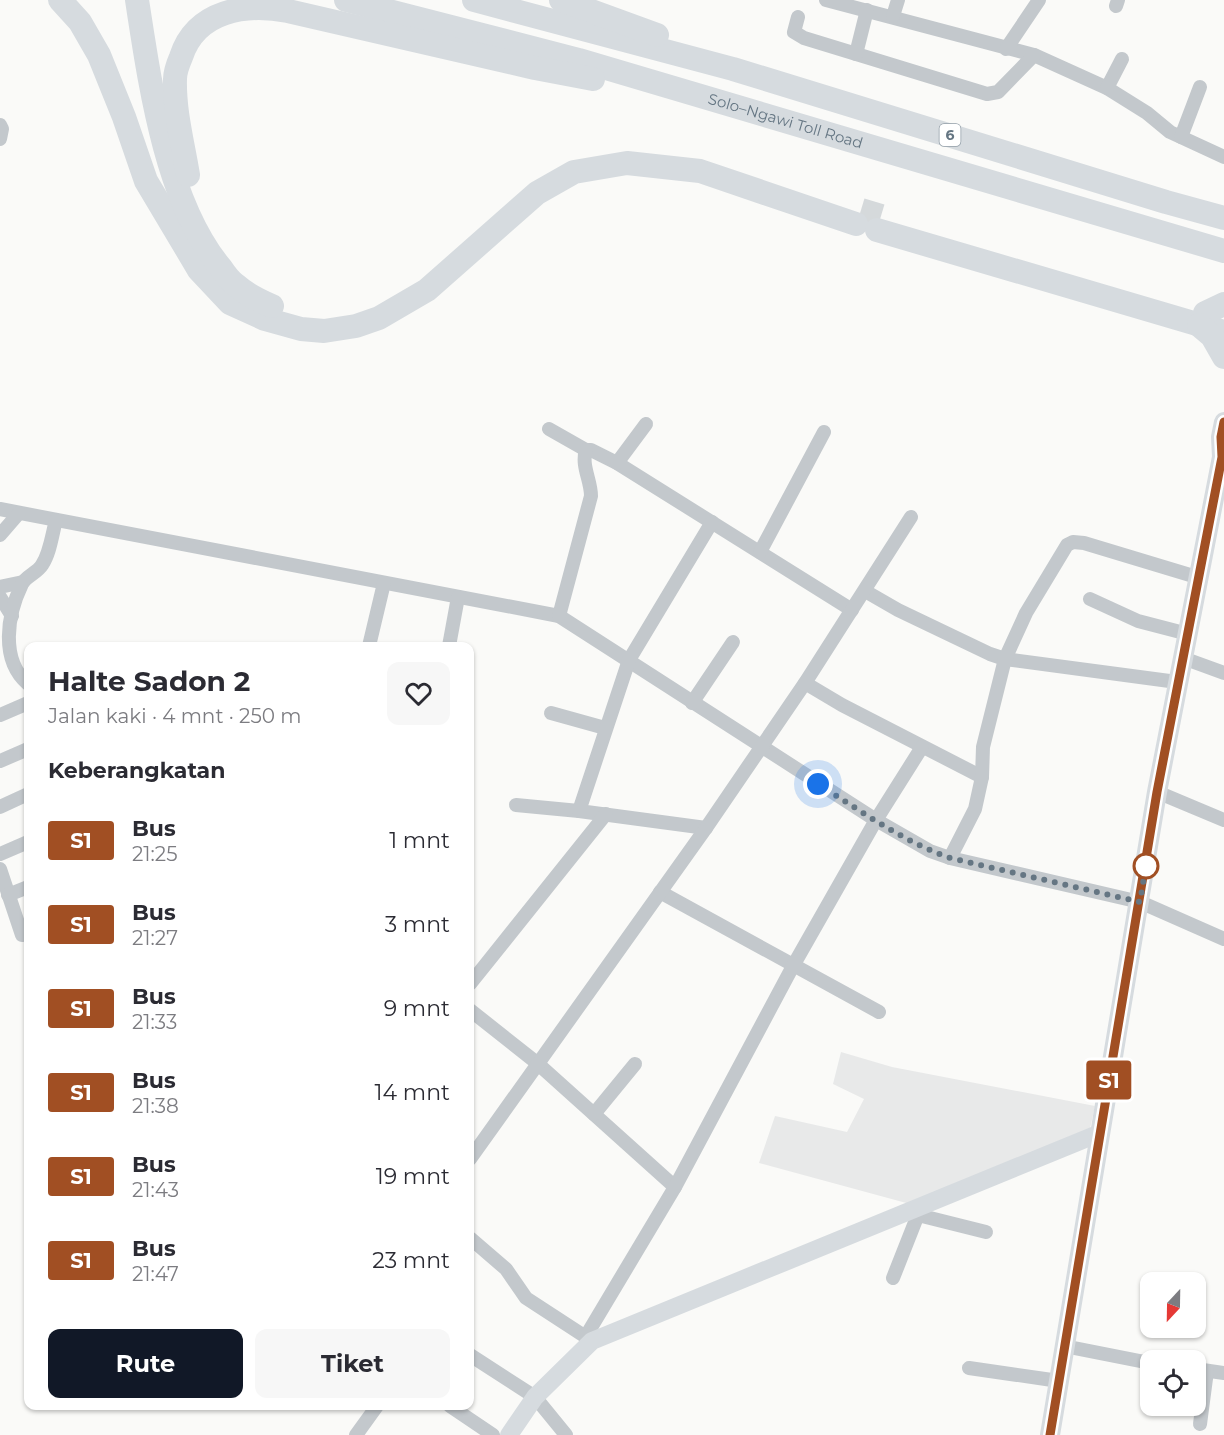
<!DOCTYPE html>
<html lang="id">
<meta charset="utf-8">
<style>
:root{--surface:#fff;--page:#f7f7f7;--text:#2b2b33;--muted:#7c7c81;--accent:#111827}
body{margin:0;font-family:Montserrat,sans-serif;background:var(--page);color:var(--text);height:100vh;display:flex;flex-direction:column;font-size:22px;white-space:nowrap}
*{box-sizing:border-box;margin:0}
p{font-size:20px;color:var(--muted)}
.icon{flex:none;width:33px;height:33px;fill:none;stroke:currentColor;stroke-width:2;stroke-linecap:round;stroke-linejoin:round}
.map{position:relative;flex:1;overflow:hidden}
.panel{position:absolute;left:24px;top:642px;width:450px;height:768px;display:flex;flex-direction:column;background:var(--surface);border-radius:12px;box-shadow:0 2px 4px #0004}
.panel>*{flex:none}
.badge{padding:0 12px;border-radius:4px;font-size:21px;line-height:39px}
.needle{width:39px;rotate:202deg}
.fabs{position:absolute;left:1140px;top:1272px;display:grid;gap:12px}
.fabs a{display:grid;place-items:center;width:66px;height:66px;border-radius:12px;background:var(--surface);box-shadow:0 2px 4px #0004;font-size:30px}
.you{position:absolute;width:30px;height:30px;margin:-15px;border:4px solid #fff;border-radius:50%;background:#1a73e8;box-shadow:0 0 0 9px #1a73e833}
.map>.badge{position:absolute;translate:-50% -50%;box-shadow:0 0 0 3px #fff}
h2{padding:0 24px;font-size:22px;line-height:54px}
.round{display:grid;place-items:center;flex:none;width:63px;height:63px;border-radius:12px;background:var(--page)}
.headline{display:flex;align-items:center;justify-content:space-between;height:102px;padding:0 24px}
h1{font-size:28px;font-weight:700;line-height:45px}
.cta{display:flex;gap:12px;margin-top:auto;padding:12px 24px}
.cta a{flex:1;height:69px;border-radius:12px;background:var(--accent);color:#fff;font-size:24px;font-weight:700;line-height:69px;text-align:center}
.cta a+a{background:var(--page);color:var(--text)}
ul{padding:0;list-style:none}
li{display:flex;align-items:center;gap:18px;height:84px;padding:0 24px}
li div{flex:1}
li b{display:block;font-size:22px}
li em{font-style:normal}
li .badge{min-width:66px;font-weight:700;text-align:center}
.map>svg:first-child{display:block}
</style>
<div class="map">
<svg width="1224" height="1435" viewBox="0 0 1224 1435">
<rect width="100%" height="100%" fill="#fafaf8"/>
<path fill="#e8e9e9" d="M841 1052 892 1067 1095 1106 1088 1138 921 1207 759 1163 775 1116 847 1132 864 1099 833 1084Z"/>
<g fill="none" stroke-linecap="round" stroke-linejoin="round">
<path stroke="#d5d9db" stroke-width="24" stroke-dasharray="24 12" stroke-linecap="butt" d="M861 210 881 216"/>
<g stroke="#c3c8cc" stroke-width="14">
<path d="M826 0 1034 55 1107 88 1147 113 1170 132 1224 157"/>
<path d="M1116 6 1118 0"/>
<path d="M893 16 898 0"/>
<path d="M798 17 794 32 804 38 987 94 998 92 1034 55"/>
<path d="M1006 49 1039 0"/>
<path d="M856 54 867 10"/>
<path d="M1107 88 1122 59"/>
<path d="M0 125 2 129 0 139"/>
<path d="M1181 137 1200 87"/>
<path d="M549 429 586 450H591L617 463 852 610"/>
<path d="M617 463 646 424"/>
<path d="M0 509 559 616 876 820 930 851 950 858 1140 902 1224 939"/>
<path d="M0 535 19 513"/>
<path d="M760 552 824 432"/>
<path d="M0 587 23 582"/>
<path d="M865 591 898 610 990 654 1005 659 1177 682"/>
<path d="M0 597 12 616"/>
<path d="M1090 599 1138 621 1188 634"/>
<path d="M559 616 591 496C591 480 581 466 586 450"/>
<path d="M369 646 384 583"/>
<path d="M449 646 458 597"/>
<path d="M1183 658 1224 673"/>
<path d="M805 683 842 705 982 777"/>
<path d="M28 684C0 660 7 615 22 584 26 576 37 573 42 565 50 553 52 535 56 520"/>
<path d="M692 703 733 642"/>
<path d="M551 713 605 728"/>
<path d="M0 715 28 703"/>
<path d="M0 761 28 749"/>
<path d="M1157 792 1224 820"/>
<path d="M516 805 579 811"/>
<path d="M0 807 28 794"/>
<path d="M706 828 579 811 629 660 712 522"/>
<path d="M0 854 28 842"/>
<path d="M950 858 975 809 982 777 983 747 1005 659 1026 613 1067 545 1073 542 1084 543 1200 578"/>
<path d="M0 869 22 935"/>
<path d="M660 892 879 1012"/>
<path d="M8 895 28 887"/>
<path d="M470 984 606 814"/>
<path d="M470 1010 537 1063 675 1187"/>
<path d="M594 1114 635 1064"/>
<path d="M470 1159 706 828 805 683 911 517"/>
<path d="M918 1215 986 1232"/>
<path d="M470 1238 506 1269 526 1298 592 1341"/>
<path d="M893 1278 921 1207"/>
<path d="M586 1336 675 1187 793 966 876 820 922 747"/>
<path d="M1064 1346 1150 1363"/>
<path d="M470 1355 535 1397 566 1435"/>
<path d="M969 1368 1059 1381"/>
<path d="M1196 1369 1224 1373"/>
<path d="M450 1406 493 1435"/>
<path d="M1200 1424 1207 1371"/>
<path d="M356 1435 377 1406"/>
</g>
<path stroke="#d6dbdf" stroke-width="18" d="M509 1435 535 1397 592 1341 1100 1133"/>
<path stroke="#d6dbdf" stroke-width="20" d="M1050 1435 1157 792 1222 457 1221 437 1224 422"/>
<g stroke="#d6dbdf" stroke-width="24">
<path d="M60 0 80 22 99 55 124 117 146 181 199 270 230 303 265 319 301 329 324 331 356 326 379 318 427 290 537 193 574 172 627 163 700 171 856 224"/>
<path d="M137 0C150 84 166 202 221 268 225 274 230 281 236 285 246 294 260 301 272 306"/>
<path id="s1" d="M346 0 579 60 1224 251"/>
<path d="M474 0 733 69 1166 202 1224 218"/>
<path d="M561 0 657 35"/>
<path d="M188 175C183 144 174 111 175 79 175 72 178 64 181 57 196 10 246 3 288 11L535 68 593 79"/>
<path d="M877 230 1224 332"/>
<path d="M1205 313 1224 304"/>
<path d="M1199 325 1212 336 1224 357"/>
</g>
</g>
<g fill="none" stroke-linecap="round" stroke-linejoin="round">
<defs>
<path id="line" d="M1050 1435 1157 792 1222 457 1221 437 1224 422"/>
</defs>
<use href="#line" stroke="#fff" stroke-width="14"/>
<use href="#line" stroke="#a14f23" stroke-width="9"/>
<path stroke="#657683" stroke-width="6" stroke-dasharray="0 10.8" d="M818 784C861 811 902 841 950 858L1140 902 1147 858 1146 866"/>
</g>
<circle fill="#fff" stroke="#a14f23" stroke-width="3" cx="1146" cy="866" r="12"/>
<g text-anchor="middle" stroke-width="6" stroke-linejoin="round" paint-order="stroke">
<rect fill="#fff" stroke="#939fa8" stroke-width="1.5" x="939.5" y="124" width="21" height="22" rx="4.5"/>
<g font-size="14" font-weight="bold" fill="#657683">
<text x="950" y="140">6</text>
</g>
<g font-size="15" fill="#657683" stroke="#fff">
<text dy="5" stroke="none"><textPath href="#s1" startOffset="456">Solo–Ngawi Toll Road</textPath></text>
</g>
</g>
</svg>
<div class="fabs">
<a><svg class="needle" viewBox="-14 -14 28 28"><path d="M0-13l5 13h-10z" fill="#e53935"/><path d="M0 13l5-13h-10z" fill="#7c7c81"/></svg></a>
<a><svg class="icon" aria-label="locate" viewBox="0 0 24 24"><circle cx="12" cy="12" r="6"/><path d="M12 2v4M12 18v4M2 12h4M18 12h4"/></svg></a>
</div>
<div class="you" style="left:818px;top:784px"></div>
<b class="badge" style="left:1109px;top:1080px;background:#a14f23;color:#fff">S1</b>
<section class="panel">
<div class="headline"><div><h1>Halte Sadon 2</h1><p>Jalan kaki · 4 mnt · 250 m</p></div><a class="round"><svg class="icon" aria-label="heart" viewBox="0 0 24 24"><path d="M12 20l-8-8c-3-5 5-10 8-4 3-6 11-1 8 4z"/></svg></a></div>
<h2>Keberangkatan</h2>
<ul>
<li><span class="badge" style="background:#a14f23;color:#fff">S1</span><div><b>Bus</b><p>21:25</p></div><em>1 mnt</em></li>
<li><span class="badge" style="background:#a14f23;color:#fff">S1</span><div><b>Bus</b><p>21:27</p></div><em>3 mnt</em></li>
<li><span class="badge" style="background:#a14f23;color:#fff">S1</span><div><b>Bus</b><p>21:33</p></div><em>9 mnt</em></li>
<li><span class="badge" style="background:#a14f23;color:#fff">S1</span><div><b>Bus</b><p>21:38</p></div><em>14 mnt</em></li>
<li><span class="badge" style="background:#a14f23;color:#fff">S1</span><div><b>Bus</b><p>21:43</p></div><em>19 mnt</em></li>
<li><span class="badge" style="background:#a14f23;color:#fff">S1</span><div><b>Bus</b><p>21:47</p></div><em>23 mnt</em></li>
</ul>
<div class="cta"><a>Rute</a><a>Tiket</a></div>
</section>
</div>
